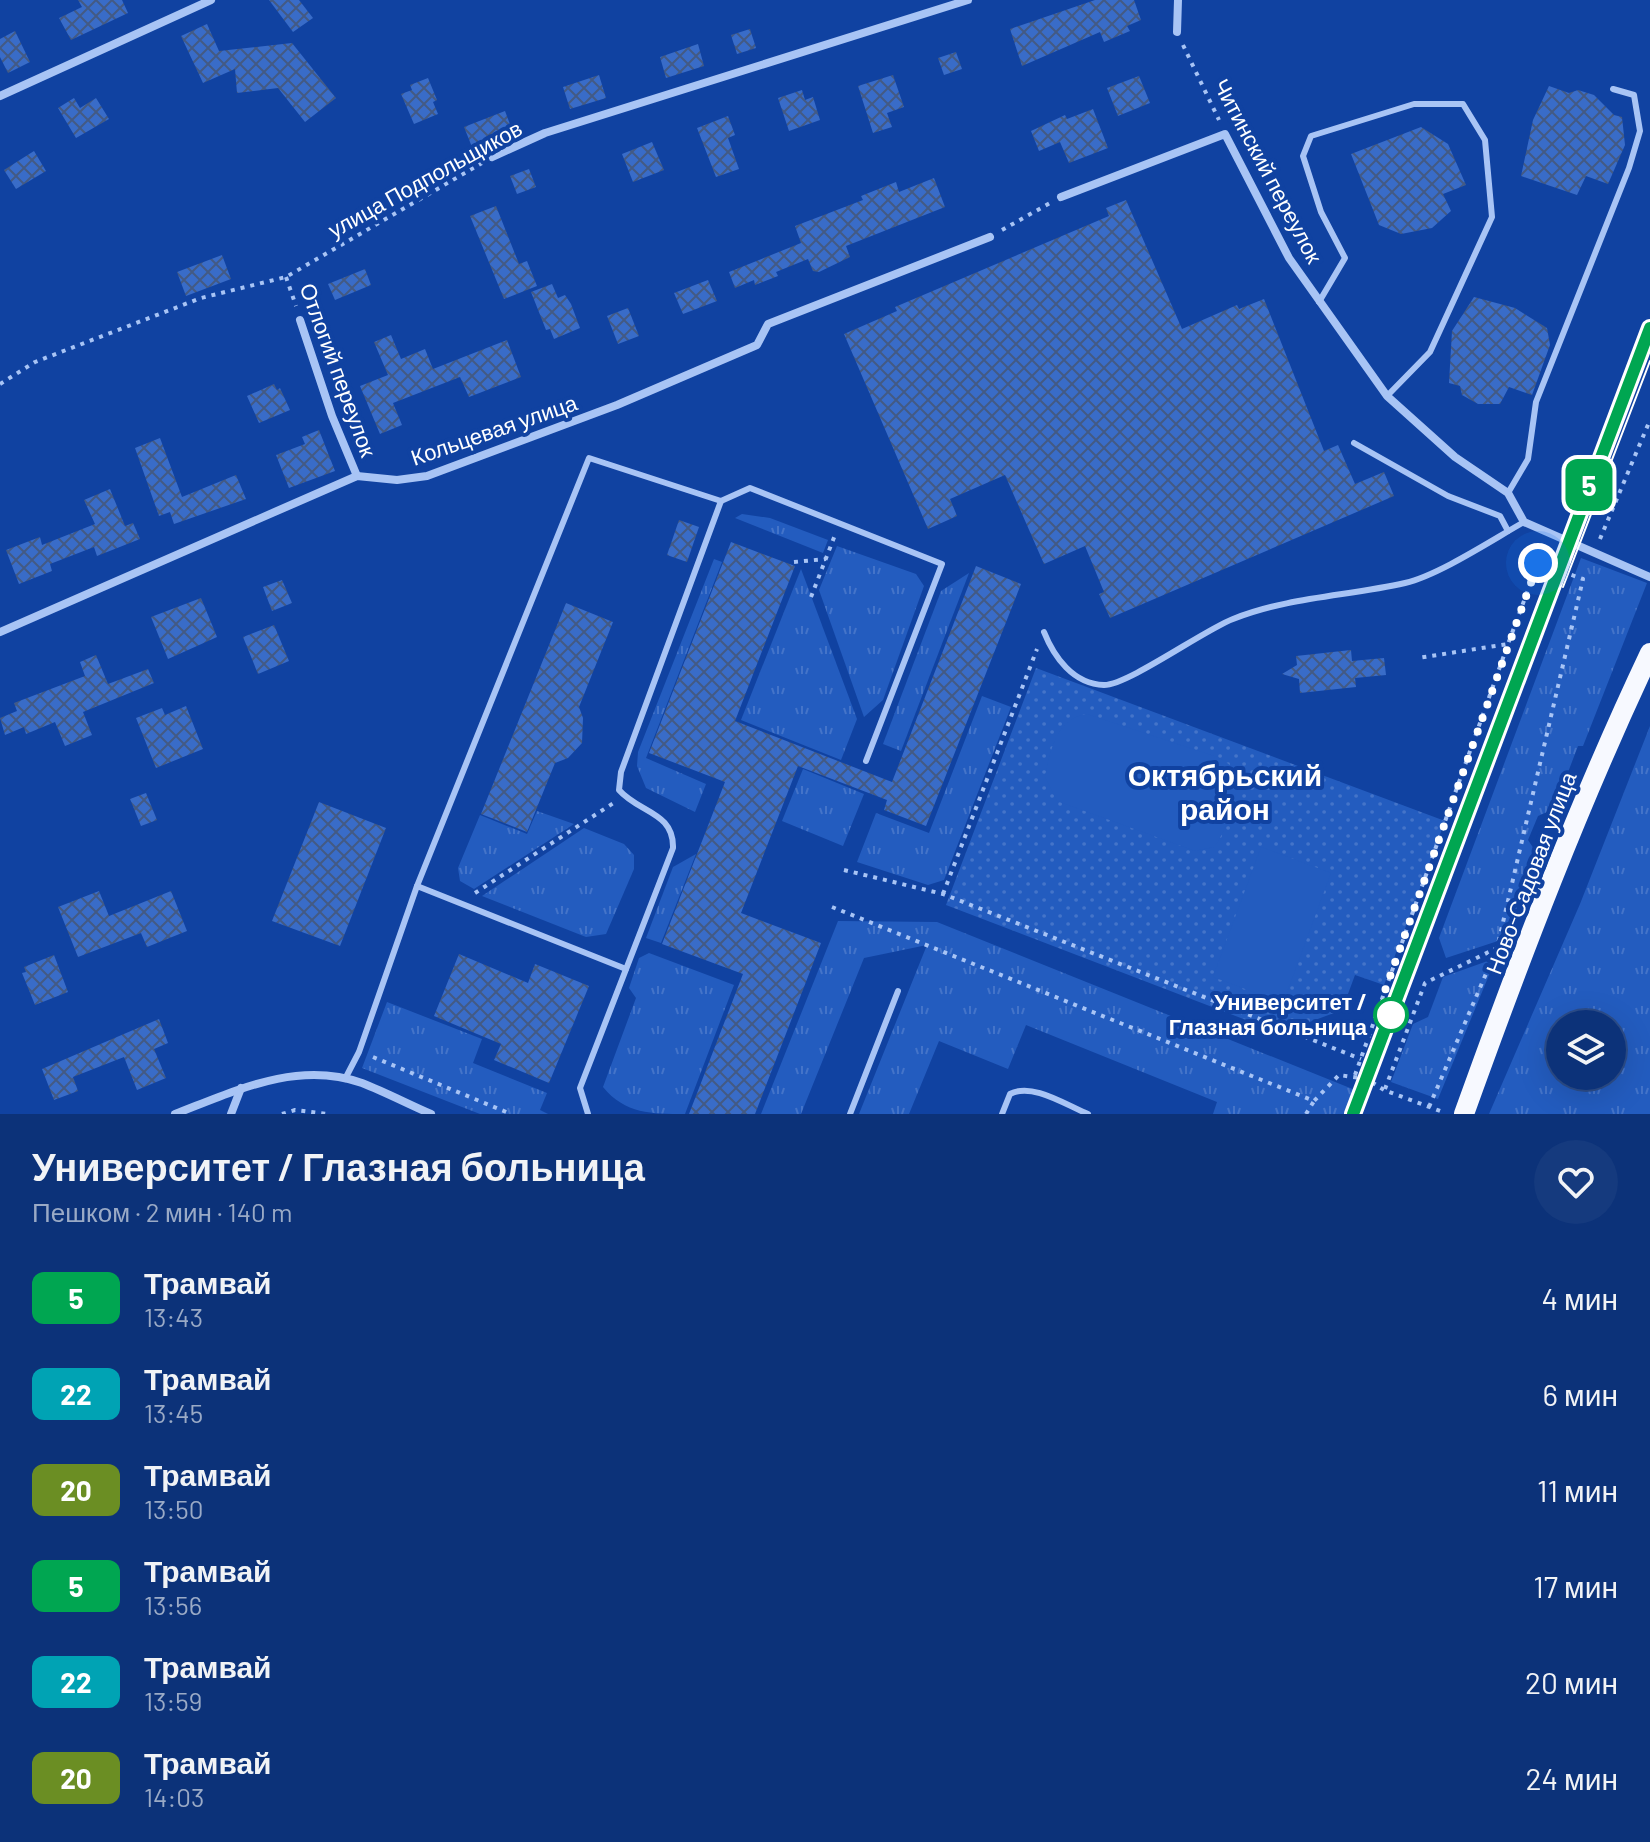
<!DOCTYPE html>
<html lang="ru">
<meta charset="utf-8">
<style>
:root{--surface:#0c3279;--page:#153a7e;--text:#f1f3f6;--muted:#9aaac6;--line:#2c4d8a}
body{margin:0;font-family:Barlow,sans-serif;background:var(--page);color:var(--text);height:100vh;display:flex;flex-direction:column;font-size:30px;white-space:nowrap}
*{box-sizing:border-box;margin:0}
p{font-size:26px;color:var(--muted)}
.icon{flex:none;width:44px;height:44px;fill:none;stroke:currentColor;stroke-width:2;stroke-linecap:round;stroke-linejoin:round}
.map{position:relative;height:1114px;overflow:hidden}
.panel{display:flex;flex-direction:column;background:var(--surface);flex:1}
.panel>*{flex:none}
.badge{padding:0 16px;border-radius:12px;font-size:28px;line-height:52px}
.fabs{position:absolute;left:1546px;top:1010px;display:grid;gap:16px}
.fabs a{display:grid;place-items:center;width:80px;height:80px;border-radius:50%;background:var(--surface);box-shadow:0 8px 32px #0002,0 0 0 2px var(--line);font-size:40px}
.you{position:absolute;width:40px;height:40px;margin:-20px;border:6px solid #fff;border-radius:50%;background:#1a73e8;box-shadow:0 0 0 12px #1a73e833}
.map>.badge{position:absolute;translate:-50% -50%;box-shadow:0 0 0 4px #fff}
.round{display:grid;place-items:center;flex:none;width:84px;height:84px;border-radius:42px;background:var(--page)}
.headline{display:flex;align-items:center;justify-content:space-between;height:136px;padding:0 32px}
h1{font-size:38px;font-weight:600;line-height:60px}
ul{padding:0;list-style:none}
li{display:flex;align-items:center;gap:24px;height:96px;padding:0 32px}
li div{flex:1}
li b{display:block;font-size:30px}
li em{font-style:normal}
li .badge{min-width:88px;font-weight:700;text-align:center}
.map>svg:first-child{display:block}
</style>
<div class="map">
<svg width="1650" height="1114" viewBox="0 0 1650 1114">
<defs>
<pattern id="grass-tufts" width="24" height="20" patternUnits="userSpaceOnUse" patternTransform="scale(2)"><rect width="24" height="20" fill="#235cbf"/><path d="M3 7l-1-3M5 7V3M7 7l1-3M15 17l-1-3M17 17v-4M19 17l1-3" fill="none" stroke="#4474c9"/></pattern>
<pattern id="park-dots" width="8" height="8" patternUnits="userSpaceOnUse" patternTransform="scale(2)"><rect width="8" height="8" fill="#235cbf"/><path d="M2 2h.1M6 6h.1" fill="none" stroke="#4474c9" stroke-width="1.8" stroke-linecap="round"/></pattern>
<pattern id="building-cross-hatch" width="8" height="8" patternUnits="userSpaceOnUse" patternTransform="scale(2)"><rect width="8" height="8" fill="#396cc8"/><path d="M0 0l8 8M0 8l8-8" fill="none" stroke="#435a84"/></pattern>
</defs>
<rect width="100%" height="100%" fill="#1042a1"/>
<g fill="url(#grass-tufts)" fill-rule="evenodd">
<path d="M742 514 770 518 828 540 823 553 735 518Z"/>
<path d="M837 546 916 574 924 586 883 700 864 717 819 590Z"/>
<path d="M1581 558 1647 583 1583 746H1578L1554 809 1538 816 1528 840 1538 855 1504 939 1446 958 1439 938Z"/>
<path d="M714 559 722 562 646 758 706 784 695 812 646 788 637 766 638 752Z"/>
<path d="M801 569 857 719 841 760 741 720Z"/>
<path d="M969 573 901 751 883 744 941 591Z"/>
<path d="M982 696 1011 707 944 880 928 885 857 862 876 813 929 833Z"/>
<path d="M1650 726V1114H1489L1580 904ZM1560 1024H1612V1076H1560Z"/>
<path d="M803 769 864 794 843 846 782 821Z"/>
<path d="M537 811 574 824 474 889 460 881 458 868 480 815 527 834Z"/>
<path d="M584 828 624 844 634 855V869L606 934 586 937 482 896Z"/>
<path d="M696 854 661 943 646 938 673 867Z"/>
<path d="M838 921 937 922 1355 1090 1346 1114H1213L1217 1102 1026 1025 1008 1069 939 1041 909 1114H859L927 945 864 958 801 1114H761Z"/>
<path d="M649 953 734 985 685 1114C652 1114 625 1114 603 1087L636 998 629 988 639 958Z"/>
<path d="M1496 958 1438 1099 1391 1082 1413 1024 1428 1017 1443 977Z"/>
<path d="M387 1002 482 1039 473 1063 547 1093 540 1110 548 1114H480L362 1068Z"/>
</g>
<path fill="url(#park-dots)" d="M1036 668 1445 821 1384 985 1355 975 1342 1010 1280 1033 946 905Z"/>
<g fill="#235cbf">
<path d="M1087 714 1217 757C1225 761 1233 766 1236 774 1242 789 1224 836 1214 847L1195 851 1057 801 1045 777C1050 750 1057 718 1087 714Z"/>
<path d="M1261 847 1331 873 1283 1003 1213 977Z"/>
</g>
<g fill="url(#building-cross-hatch)">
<path d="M78 0H122L128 13 71 40 59 18 82 7Z"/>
<path d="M269 0H299L313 18 293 32Z"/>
<path d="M1095 0H1134L1141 20 1127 26 1130 31 1104 42 1100 32 1022 66 1010 29Z"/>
<path d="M207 24 219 51 292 43 336 98 305 122 278 88 237 93 235 69 203 83 181 36Z"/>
<path d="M750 29 756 48 737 54 731 35Z"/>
<path d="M15 31 30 62 8 73 0 57V39Z"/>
<path d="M698 44 704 66 666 78 660 57Z"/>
<path d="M956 52 962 69 944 75 938 58Z"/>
<path d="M599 75 606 98 570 109 563 87Z"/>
<path d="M893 75 904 107 887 113 892 127 873 133 858 86Z"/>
<path d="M1139 76 1150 103 1118 116 1107 88Z"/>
<path d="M428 78 437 100 433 102 438 114 414 124 401 94 412 90 410 85Z"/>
<path d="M1549 86 1569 93 1578 90 1594 95 1614 115 1622 117 1625 145 1608 184 1586 176 1577 195 1521 176 1533 120Z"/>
<path d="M802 90 805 100 813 97 820 120 789 131 778 98Z"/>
<path d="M74 98 80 108 96 98 109 119 76 138 58 108Z"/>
<path d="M1093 109 1108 148 1069 163 1060 142 1039 151 1031 131 1065 115 1067 119Z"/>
<path d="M505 111 513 132 472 147 464 127Z"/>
<path d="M728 116 735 135 728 138 739 169 716 177 697 128Z"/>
<path d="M1421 127 1448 144 1466 185 1443 194 1451 211 1432 228 1401 234 1379 225 1351 154Z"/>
<path d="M652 142 664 170 633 182 622 154Z"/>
<path d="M34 151 46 171 16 189 4 170Z"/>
<path d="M529 169 536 187 517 194 510 176Z"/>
<path d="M934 178 945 207 846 246 850 257 819 272 813 271 808 259 776 272 778 276 755 285 754 280 735 288 729 272 801 243 795 226 863 200 861 196 896 182 899 192Z"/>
<path d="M1126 200 1182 329 1237 305 1239 309 1264 299 1324 451 1338 445 1355 484 1384 472 1394 496 1110 618 1099 594 1104 592 1085 546 1044 564 1005 475 950 499 957 516 928 529 844 334 897 311 895 307 1109 216 1106 208Z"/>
<path d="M496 206 519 264 527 261 537 286 504 299 470 216Z"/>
<path d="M222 255 231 279 186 296 177 272Z"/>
<path d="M365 269 371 285 335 300 328 284Z"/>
<path d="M708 280 717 301 683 314 674 293Z"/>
<path d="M552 284 558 298 565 295 571 304 580 328 554 339 550 329 546 330 531 292Z"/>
<path d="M1474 297 1515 308 1547 328 1550 345 1532 395 1509 387 1500 404H1478L1462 395 1460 386 1449 383 1452 331Z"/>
<path d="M628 308 639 336 618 344 607 316Z"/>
<path d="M391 335 401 359 425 349 433 369 507 340 521 377 469 397 460 377 393 403 402 425 380 434 360 386 388 375 374 342Z"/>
<path d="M274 384 277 390 280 388 290 410 259 423 247 396Z"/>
<path d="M319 430 335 471 289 488 276 455 305 444 302 437Z"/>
<path d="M160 438 182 497 236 475 246 499 174 524 170 512 159 516 135 448Z"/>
<path d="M110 489 125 526 133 523 140 539 97 556 94 547 50 564 52 571 19 584 6 550 40 537 42 545 95 524 84 500Z"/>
<path d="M679 520 699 527 687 562 667 555Z"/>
<path d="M731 542 795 566 735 721 892 782 976 566 1021 584 926 826 884 810 887 800 798 766 741 913 821 943 755 1114H689L743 974 662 944 725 782 649 753Z"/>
<path d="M282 580 292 603 272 611 263 587Z"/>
<path d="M201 598 217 637 168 659 151 617Z"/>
<path d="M566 603 613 622 579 707 583 718 582 743 568 758 555 763 527 832 481 814Z"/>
<path d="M274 625 289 661 258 674 243 637Z"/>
<path d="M1351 650 1352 661 1384 658 1386 675 1355 678 1356 687 1300 693 1299 679 1282 674 1297 665 1296 656Z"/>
<path d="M96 655 108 684 148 669 154 683 83 712 92 735 65 746 55 722 26 734 24 727 5 735 0 718 17 711 14 703 85 676 80 662Z"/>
<path d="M186 706 203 749 156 768 136 718 162 708 165 715Z"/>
<path d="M146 793 157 820 141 826 130 799Z"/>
<path d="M319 802 386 828 340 946 272 921Z"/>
<path d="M99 891 109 916 171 891 187 931 147 947 141 933 78 957 58 907Z"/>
<path d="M459 954 528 983 535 964 589 986 549 1083 494 1060 501 1044 434 1016Z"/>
<path d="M54 955 68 992 35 1005 22 973 26 972 24 967Z"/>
<path d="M159 1019 168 1043 154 1049 166 1078 137 1090 124 1057 73 1077 78 1091 54 1100 42 1069Z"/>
</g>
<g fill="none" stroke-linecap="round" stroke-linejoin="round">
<g stroke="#a8c4f5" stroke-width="4" stroke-dasharray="4 6" stroke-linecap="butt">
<path d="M1183 45 1219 120"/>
<path d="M1002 230 1050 203"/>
<path d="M286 277 296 306"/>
<path d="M0 384 35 362 201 298 286 277 482 163"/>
<path d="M1600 539 1650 420"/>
<path d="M794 562 826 559"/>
<path d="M811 597 835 535"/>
<path d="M844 870 943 894 1361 1059"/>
<path d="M475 893 615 802"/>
<path d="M943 894 1037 649"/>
<path d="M832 907 1314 1101 1339 1075 1367 1079 1384 1090 1443 1112"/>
<path d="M373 1057 511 1114"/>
<path d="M1355 1075 1508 644 1418 658"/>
<path d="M1385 1089 1425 983 1495 949"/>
<path d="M1429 1107 1497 948 1583 579 1538 563 1508 644"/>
<path d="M282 1114 295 1110 327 1114"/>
<path d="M1306 1114 1314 1101"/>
</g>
<g stroke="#a8c4f5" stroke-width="6">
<path d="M1319 302 1345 258 1321 212 1303 156 1311 136 1414 104H1463L1485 140 1492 217 1430 352 1387 396"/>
<path d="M1354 443 1448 496 1500 516 1508 531"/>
<path d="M1508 493 1528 459 1536 402 1629 168 1640 131 1634 95 1613 89"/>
<path d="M1044 632C1054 657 1073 684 1104 685 1128 685 1204 630 1233 619 1288 597 1348 596 1405 583 1439 575 1492 540 1524 522"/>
<path d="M417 886 589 458 721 501 750 488 942 564 866 761"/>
<path d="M345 1079 359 1052 417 886 626 969"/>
<path d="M588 1114 580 1088 673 848C674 812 639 813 619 790L621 772 721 501"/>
<path d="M850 1114 898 991"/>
<path d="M1002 1114 1010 1094C1032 1082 1066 1105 1088 1114"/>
</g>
<g stroke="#a8c4f5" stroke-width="8">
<path d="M1177 32 1178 0"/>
<path d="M0 96 211 0"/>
<path d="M492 157 545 133 968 0"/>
<path d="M1061 197 1225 134 1289 258 1387 396 1455 457 1508 493 1524 522 1650 577"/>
<path d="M300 320 332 416 357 476"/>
<path d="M0 632 357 476 397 480 427 476 617 405 757 345 768 324 990 237"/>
<path d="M175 1114C235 1091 297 1060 362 1083 385 1092 408 1104 431 1114"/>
<path d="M231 1114 241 1088"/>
</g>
<path stroke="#f7f9ff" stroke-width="20" d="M1464 1114C1520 958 1579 803 1650 653"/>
<g stroke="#fff" stroke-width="2">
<path d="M1563 587 1650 361"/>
<path d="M1353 1114 1650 328"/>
</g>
</g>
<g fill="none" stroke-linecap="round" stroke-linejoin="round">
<defs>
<path id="line" d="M1353 1114 1650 328"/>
</defs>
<use href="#line" stroke="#fff" stroke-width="18"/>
<use href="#line" stroke="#00a651" stroke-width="12"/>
<path stroke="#fff" stroke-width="8" stroke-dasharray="0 14.4" d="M1391 1015 1382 999 1538 563"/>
</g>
<circle fill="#fff" stroke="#00a651" stroke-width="4" cx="1391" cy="1015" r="16"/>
<g text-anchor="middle" stroke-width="8" stroke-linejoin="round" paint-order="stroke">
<g font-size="22" fill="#fff" stroke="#1042a1">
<text transform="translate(1268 171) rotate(62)" y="8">Читинский переулок</text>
<text transform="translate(425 179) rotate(-29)" y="8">улица Подпольщиков</text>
<text transform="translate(338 370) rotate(70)" y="8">Отлогий переулок</text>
<text transform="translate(494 430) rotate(-19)" y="8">Кольцевая улица</text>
<text transform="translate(1531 873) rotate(-69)" y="8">Ново-Садовая улица</text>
</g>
<g font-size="22" font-weight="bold" fill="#fff" stroke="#1042a1" text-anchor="end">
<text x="1367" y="1010">Университет /<tspan x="1367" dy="25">Глазная больница</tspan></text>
</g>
<g font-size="30" font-weight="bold" fill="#fff" stroke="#1042a1">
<text x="1225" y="786">Октябрьский<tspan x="1225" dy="34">район</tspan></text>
</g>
</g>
</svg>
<div class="fabs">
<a><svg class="icon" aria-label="layers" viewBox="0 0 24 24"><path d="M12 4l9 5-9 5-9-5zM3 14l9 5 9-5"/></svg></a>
</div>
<div class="you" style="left:1538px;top:563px"></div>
<b class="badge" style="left:1589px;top:485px;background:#00a651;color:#fff">5</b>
</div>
<section class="panel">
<div class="headline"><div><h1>Университет / Глазная больница</h1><p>Пешком · 2 мин · 140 m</p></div><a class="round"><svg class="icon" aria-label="heart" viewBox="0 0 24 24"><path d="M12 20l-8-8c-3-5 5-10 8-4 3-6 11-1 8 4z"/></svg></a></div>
<ul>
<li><span class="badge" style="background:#00a651;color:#fff">5</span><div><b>Трамвай</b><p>13:43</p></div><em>4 мин</em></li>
<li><span class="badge" style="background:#00a3b4;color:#fff">22</span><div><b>Трамвай</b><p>13:45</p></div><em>6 мин</em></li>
<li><span class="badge" style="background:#6b8e23;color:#fff">20</span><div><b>Трамвай</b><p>13:50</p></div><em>11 мин</em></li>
<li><span class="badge" style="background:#00a651;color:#fff">5</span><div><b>Трамвай</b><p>13:56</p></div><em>17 мин</em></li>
<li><span class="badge" style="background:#00a3b4;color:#fff">22</span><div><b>Трамвай</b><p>13:59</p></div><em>20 мин</em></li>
<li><span class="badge" style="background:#6b8e23;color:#fff">20</span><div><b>Трамвай</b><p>14:03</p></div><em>24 мин</em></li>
</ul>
</section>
